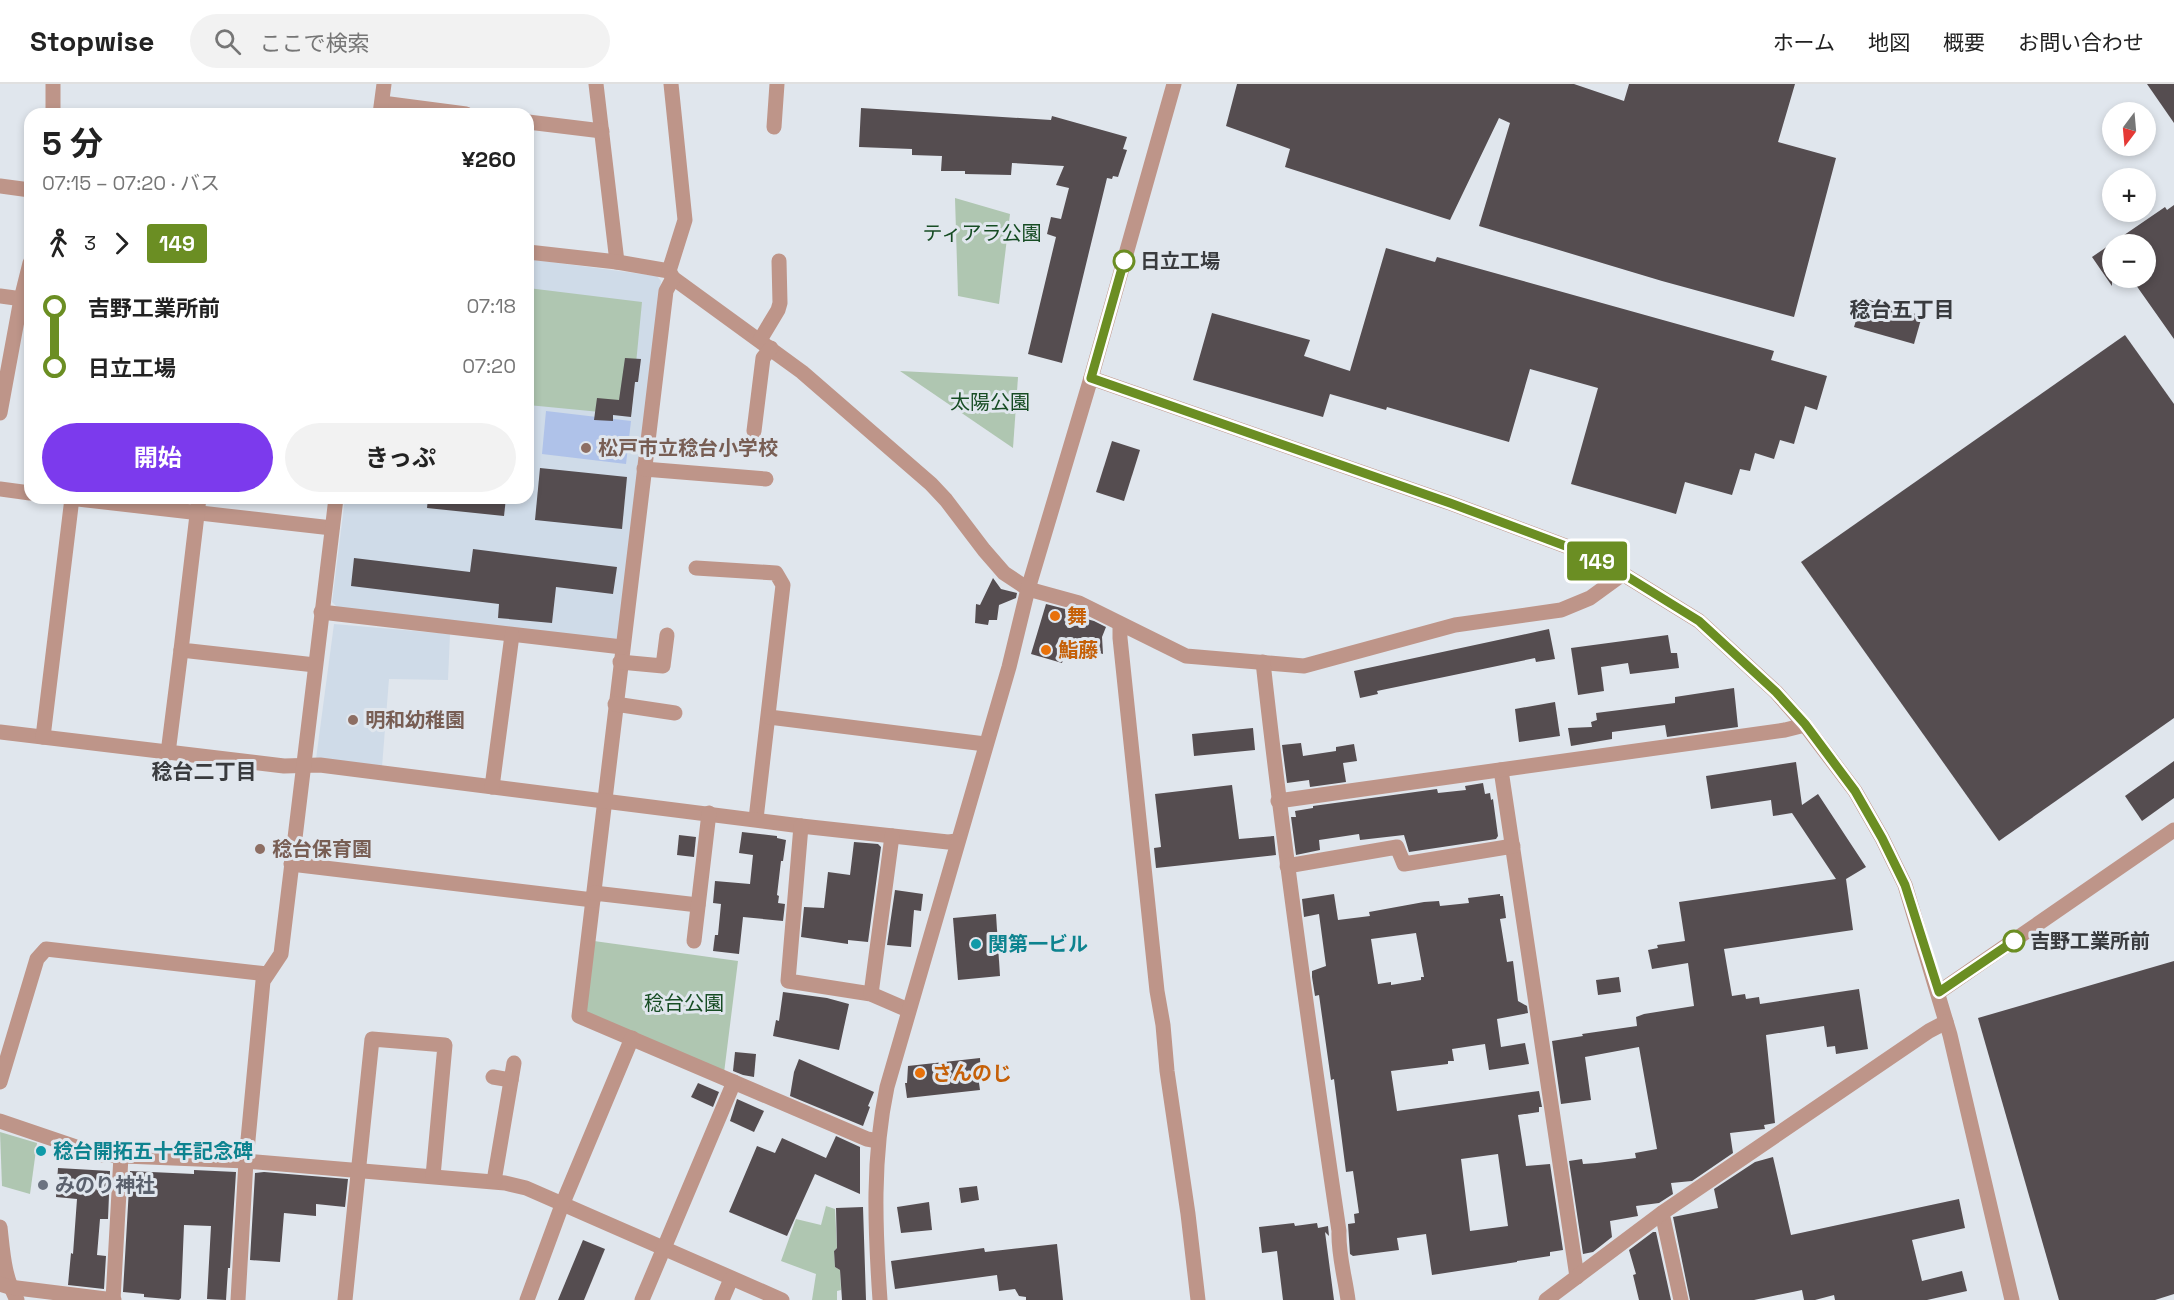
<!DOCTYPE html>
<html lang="ja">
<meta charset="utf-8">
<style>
:root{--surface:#fff;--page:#f2f2f2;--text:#222;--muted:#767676;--line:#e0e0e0;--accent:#7c3aed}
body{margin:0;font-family:"Space Grotesk","Noto Sans JP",sans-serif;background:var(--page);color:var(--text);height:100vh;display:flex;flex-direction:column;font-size:22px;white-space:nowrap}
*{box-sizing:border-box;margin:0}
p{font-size:20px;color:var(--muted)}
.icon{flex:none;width:33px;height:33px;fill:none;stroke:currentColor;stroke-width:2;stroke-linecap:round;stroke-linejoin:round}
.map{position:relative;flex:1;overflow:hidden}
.panel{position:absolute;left:24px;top:24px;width:510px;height:396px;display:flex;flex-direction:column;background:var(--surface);border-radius:18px;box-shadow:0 3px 9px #0003}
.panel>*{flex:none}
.badge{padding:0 12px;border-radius:4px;font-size:21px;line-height:39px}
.needle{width:39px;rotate:196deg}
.fabs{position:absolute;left:2102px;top:18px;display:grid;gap:12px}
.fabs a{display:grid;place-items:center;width:54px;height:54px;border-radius:50%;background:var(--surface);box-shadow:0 3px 9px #0003;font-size:30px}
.map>.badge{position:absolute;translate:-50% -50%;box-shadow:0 0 0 3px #fff}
.legs{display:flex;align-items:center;gap:9px;height:66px;padding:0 18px;font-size:20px}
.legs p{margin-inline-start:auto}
.overview{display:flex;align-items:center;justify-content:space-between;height:102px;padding:0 18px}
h1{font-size:33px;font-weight:700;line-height:45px}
.primary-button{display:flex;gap:12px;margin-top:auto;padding:12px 18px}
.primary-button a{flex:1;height:69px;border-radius:36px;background:var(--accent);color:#fff;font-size:24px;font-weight:700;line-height:69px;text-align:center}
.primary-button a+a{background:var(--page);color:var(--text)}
ul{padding:0 18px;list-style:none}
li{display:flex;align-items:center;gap:21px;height:60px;font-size:22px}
li i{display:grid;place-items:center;width:9px;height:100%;margin:0 8px;background:currentColor}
li i::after{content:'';width:15px;height:15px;margin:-8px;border:4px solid;border-radius:50%;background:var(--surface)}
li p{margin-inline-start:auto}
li:first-child i{background:linear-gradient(#0000 50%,currentColor 0)}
li:last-child i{background:linear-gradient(currentColor 50%,#0000 0)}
header{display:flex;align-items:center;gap:36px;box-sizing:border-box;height:84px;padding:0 30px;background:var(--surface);border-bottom:2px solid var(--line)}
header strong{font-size:28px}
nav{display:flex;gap:33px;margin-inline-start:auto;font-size:21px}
.search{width:420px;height:54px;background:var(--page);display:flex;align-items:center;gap:15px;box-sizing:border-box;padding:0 21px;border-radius:33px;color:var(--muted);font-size:22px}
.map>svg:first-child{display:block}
</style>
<header>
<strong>Stopwise</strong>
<div class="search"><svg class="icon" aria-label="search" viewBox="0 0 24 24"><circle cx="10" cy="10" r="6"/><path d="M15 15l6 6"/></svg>ここで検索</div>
<nav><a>ホーム</a><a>地図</a><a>概要</a><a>お問い合わせ</a></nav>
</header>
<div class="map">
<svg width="2174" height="1216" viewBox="0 0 2174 1216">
<rect width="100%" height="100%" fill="#e0e6ed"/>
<g fill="#cfdbe8">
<path d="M528 175 657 192 661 197 621 552 613 558 340 526 332 518 345 414H528Z"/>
<path d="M334 540 450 550 448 596 389 595 382 683 316 675Z"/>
</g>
<g fill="#afc6b1">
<path d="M955 114 1010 130 999 220 958 212Z"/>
<path d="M528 204 642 218 631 331 528 321Z"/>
<path d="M900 287 1018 293 1013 364Z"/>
<path d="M594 857 738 877 724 989 586 929Z"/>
<path d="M0 1048 37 1059 30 1110 2 1102Z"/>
<path d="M826 1122 835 1125 837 1164 834 1167 835 1183 840 1186 841 1206 837 1207V1216H812L816 1190 781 1177 796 1135 821 1141Z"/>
</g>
<path fill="#afc2e9" d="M546 327 631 337 626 380 542 370Z"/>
<g fill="#554d50" fill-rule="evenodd">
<path d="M1237 0H1574L1624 17 1629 0H1795L1778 58 1836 74 1794 233 1662 197 1479 142 1510 39 1499 34 1450 136 1285 83 1290 65 1226 42Z"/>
<path d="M2147 0H2174V39Z"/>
<path d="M861 24 1051 36 1052 32 1127 53 1123 65 1127 66 1118 93 1113 92 1112 95 1107 94 1062 279 1028 270 1056 153 1047 150 1051 133 1061 135 1069 104 1056 101 1064 82 1012 79 1011 91 965 90V87H941L942 72 912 71V65L859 63Z"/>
<path d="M2174 121V255L2131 194H2145V160H2112V202L2092 173 2165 123 2167 126Z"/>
<path d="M1386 164 1435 178 1437 173 1774 267 1771 276 1827 292 1817 326 1805 322 1794 360 1780 356 1774 375 1755 369 1750 387 1740 385 1732 411 1685 398 1676 430 1571 400 1598 304 1530 285 1509 358 1387 323 1386 326 1330 310 1323 333 1193 296 1212 229 1310 256 1304 272 1350 287Z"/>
<path d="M1863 214 1922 232 1914 260 1854 243Z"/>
<path d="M2125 251 2174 320V634L1999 757 1801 478Z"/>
<path d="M625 274 641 275 638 298H635L631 333 613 331V337L594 336 597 314 619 316Z"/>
<path d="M1112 357 1140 366 1124 417 1096 408Z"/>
<path d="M540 384 627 393 622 445 535 436Z"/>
<path d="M428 414H506L504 432 427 424Z"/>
<path d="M473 465 617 483 613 510 556 503 552 539 498 534 499 520 351 502 354 474 470 488Z"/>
<path d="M993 494 1001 505 1017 509 1016 514 999 521 997 536H989L988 541 975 539 976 520 980 521Z"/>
<path d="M1046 520 1073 527 1072 531 1094 537 1106 543 1102 553 1103 570 1067 559 1062 579 1031 570Z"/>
<path d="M1549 545 1555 575 1536 578 1535 574 1377 607 1378 610 1360 614 1354 587Z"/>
<path d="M1668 551 1671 569H1677L1679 584 1630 590 1628 579 1601 583 1604 607 1578 611 1571 564Z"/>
<path d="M1734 604 1738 643 1667 653 1665 641 1612 648V655L1571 662 1568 644 1592 643 1591 638 1597 636 1596 629 1675 619V613Z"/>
<path d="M1555 618 1560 652 1519 658 1515 625Z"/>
<path d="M1253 644 1255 666 1194 672 1192 650Z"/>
<path d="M1301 659 1303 672 1336 667V663L1354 660 1357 677 1343 679 1346 698 1310 703 1309 696 1287 699 1282 661Z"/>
<path d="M2174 677V714L2142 737 2125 712Z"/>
<path d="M1796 678 1802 721 1818 710 1866 783 1846 795 1853 846 1724 865 1732 912 1745 910 1746 915 1759 913 1760 920 1859 905 1868 965 1836 970 1835 962 1827 963 1824 942 1766 951 1775 1039 1764 1041 1765 1045 1730 1049 1733 1069 1692 1097 1671 1099 1673 1110 1659 1119 1636 1122 1638 1132 1610 1137 1612 1153 1593 1168 1583 1170 1569 1077 1582 1075 1583 1080 1597 1079 1636 1074 1635 1069 1657 1065 1639 963 1585 973 1591 1016 1561 1020 1552 957 1583 952 1582 950 1637 942 1636 933 1644 930 1694 922 1688 879 1652 885 1648 866 1658 864 1657 861 1685 857 1679 818 1836 795 1792 729 1773 732 1771 716 1711 725 1706 692Z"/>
<path d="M1483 699 1485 710 1490 709 1491 716 1493 715 1498 752 1496 755 1409 768 1404 751 1360 756 1359 750 1319 756 1320 766 1296 771 1291 733H1296L1295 727 1313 724V722L1437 705 1438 709 1466 706 1465 702Z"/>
<path d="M1232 701 1239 755 1274 752 1276 771 1156 784 1154 764 1161 763 1155 710Z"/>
<path d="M742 748 777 752V754L786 756 783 777H781L777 811 779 812 778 819 785 820 783 837 743 833 739 870 713 867 715 851H718L721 820 713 819 715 797 750 800 753 771 739 769Z"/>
<path d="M679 751 696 753 694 773 677 771Z"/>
<path d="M854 758 878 760 881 763 868 858 848 856V860L801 853 804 823 824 824 828 788 850 791Z"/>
<path d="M895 806 923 810 921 827 914 826 911 863 887 861Z"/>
<path d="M1334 810 1338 836 1370 832 1369 828 1424 818 1439 817 1440 822 1469 819 1468 814 1500 810V812H1503L1506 834 1500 835 1507 878 1513 877 1518 917 1527 922 1528 929 1497 935 1501 963 1525 959 1529 980 1489 986 1485 960 1452 965 1454 977H1448V980L1391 987 1397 1027 1539 1007 1542 1023H1539V1028L1518 1031 1526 1082 1550 1080 1563 1166 1550 1168V1172L1517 1177V1178L1432 1191 1426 1150 1397 1154 1399 1166 1353 1172 1350 1170 1348 1140 1355 1139 1354 1130 1359 1129 1353 1087 1346 1088 1334 995 1331 996 1319 911 1315 912 1312 893V887L1326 882 1319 830 1304 833 1302 815ZM1416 849 1424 893H1421V896L1391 901V898L1378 900 1371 855ZM1498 1070 1508 1142 1470 1147 1461 1075Z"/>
<path d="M996 830 1000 892 958 896 953 834Z"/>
<path d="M2174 877V1210L2155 1216H2059L1978 934Z"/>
<path d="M1619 893 1621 908 1598 911 1596 896Z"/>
<path d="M783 908 827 914 849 920 839 966 773 952 776 936 779 937Z"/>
<path d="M735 968 756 970 754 993 743 991 733 987Z"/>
<path d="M980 974 981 992H978L980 1006 907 1014 905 999H907L908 982Z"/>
<path d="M799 975 874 1008 868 1022 870 1023 863 1042 790 1012 794 988Z"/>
<path d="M698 999 719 1008 713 1023 691 1013Z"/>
<path d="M737 1015 764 1027 754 1048 730 1037Z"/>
<path d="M836 1052 860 1063V1110L815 1090 787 1152 729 1128 757 1062 775 1069 782 1054 826 1074Z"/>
<path d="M1773 1073 1791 1151 1959 1115 1965 1144 1912 1156 1922 1197 1962 1187 1967 1207 1927 1216H1835L1834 1211 1815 1216H1804L1802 1206 1754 1216H1690L1673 1133 1718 1124 1714 1105 1755 1078Z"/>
<path d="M58 1084 110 1087 108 1135H100L97 1171 106 1172 104 1205 68 1201 71 1169 73 1170 77 1115 56 1113Z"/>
<path d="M194 1086 236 1088 230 1184H228L226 1216 207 1215 211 1142 184 1141 181 1214 179 1216 144 1213V1210L123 1208 130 1087 194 1090Z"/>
<path d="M264 1088 348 1095 345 1123 316 1120V1132L284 1129 280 1178 250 1176 255 1089Z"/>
<path d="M977 1102 979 1116 961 1119 959 1104Z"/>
<path d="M929 1118 932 1146 901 1149 897 1123Z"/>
<path d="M863 1123 866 1216H842L840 1186 835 1183 834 1167 837 1164 836 1124Z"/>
<path d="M1294 1139 1295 1142 1317 1139 1318 1144 1328 1142 1329 1152 1325 1148 1334 1216H1283L1277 1167 1262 1169 1259 1143Z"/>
<path d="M1653 1148H1656L1671 1216H1639L1633 1191 1636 1190 1629 1166Z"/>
<path d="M583 1156 605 1165 584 1216H558Z"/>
<path d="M1057 1160 1063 1216H1026V1213L1019 1212 1015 1205 999 1207 997 1191 895 1205 891 1177 984 1164 985 1168Z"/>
</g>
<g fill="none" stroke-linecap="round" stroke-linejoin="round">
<g stroke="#be9589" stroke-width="15">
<path d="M53 0V30"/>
<path d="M596 0 617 178"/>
<path d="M382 19 466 30"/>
<path d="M380 30 384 0"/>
<path d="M528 38 602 47"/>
<path d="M774 43 777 0"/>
<path d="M0 102 30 106"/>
<path d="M528 168 617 178 669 187 673 194 802 288 931 400 946 416 984 466 1004 489 1028 505 1079 519 1186 572 1304 582 1455 541 1561 526 1590 514 1623 490"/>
<path d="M669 187 685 136 671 0"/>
<path d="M673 194 666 207 579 932 867 1055 878 1057"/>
<path d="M0 212 30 216"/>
<path d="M760 256 778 226 780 219 779 177"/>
<path d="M1091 294 1450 419 1571 464 1623 490 1699 537 1776 608 1805 641 1855 707 1882 754 1905 801 1950 951 2012 1216"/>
<path d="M0 329 21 215 30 179"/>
<path d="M754 347 763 274 771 264"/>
<path d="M644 385 766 395"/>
<path d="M0 405 30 409"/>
<path d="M69 414 332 444"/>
<path d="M199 414 181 566 315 581"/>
<path d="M696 484 776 489 783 501 756 735"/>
<path d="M321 528 622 563"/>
<path d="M1120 540V554L1157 907 1163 941 1167 987 1188 1130 1198 1216"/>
<path d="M620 578 663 582 667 551"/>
<path d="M1263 578C1284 769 1311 958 1339 1147 1338 1170 1345 1193 1348 1216"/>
<path d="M615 620 675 629"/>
<path d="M769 633 985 660"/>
<path d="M0 648 284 682 320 681 801 742 948 758 957 757"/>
<path d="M43 653 72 414"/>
<path d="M168 669 181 566"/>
<path d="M1501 686 1577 1193"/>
<path d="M492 703 512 551"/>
<path d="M1278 717 1785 646 1805 641"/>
<path d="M801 742 788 897 871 910 908 926"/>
<path d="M291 780 593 816"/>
<path d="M1287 782 1397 763 1404 780 1513 762"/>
<path d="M594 809 698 821"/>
<path d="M694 857 709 729"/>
<path d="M1939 908 2174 746"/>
<path d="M871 910 892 752"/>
<path d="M493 993 511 996"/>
<path d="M0 998 37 875 46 865 267 890"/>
<path d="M0 1037 100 1071 246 1077 505 1099 526 1104 782 1216"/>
<path d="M494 1097 514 979"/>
<path d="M1662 1129 1681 1216"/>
<path d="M0 1143C3 1170 4 1193 17 1216"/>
<path d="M0 1200 9 1203 114 1216"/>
<path d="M113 1216 121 1072"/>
<path d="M238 1216 246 1077 263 897 281 870 336 414"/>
<path d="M345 1216 372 955 445 961 433 1092"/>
<path d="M527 1216 562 1121 632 954"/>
<path d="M642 1216 734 998"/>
<path d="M722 1216 731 1195"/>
<path d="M880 1216C875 1144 872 1074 887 1003L1009 583 1028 505 1091 294 1174 0"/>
<path d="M1546 1216 1662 1129 1929 947 1946 938"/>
</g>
</g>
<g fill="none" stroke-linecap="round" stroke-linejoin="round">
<defs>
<path id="line-1" d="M1124 177 1091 294 1450 419 1571 464 1623 490 1699 537 1776 608 1805 640 1855 707 1882 754 1905 801 1939 908 2014 857"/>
</defs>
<use href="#line-1" stroke="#fff" stroke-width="14"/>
<use href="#line-1" stroke="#6b8e23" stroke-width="9"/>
</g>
<g fill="#fff" stroke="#6b8e23" stroke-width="3">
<circle cx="1124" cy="177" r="10"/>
<circle cx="2014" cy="857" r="10"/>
</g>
<g fill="#8d6e63" stroke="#e0e6ed" stroke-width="2">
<circle cx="586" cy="364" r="6"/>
<circle cx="353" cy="636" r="6"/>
<circle cx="260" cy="765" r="6"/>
</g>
<g fill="#e8710a" stroke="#e0e6ed" stroke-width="2">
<circle cx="1055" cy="532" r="6"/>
<circle cx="1046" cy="566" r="6"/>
<circle cx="920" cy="989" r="6"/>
</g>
<g fill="#0f9aa8" stroke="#e0e6ed" stroke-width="2">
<circle cx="976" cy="860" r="6"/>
<circle cx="41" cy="1067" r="6"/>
</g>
<circle fill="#6b7280" stroke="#e0e6ed" stroke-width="2" cx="43" cy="1101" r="6"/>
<g text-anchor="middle" stroke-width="6" stroke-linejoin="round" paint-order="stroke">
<g font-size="20" fill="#164c23" stroke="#e0e6ed">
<text x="982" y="156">ティアラ公園</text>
<text x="990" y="325">太陽公園</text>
<text x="684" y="926">稔台公園</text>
</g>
<g font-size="20" font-weight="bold" fill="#393b3e" stroke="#e0e6ed" text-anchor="start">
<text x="1140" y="184">日立工場</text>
<text x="2030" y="864">吉野工業所前</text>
</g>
<g font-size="20" font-weight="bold" fill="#785e54" stroke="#e0e6ed" text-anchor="start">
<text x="598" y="371">松戸市立稔台小学校</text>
<text x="365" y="643">明和幼稚園</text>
<text x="272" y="772">稔台保育園</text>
</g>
<g font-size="20" font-weight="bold" fill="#c56008" stroke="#e0e6ed" text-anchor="start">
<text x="1067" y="539">舞</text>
<text x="1058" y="573">鮨藤</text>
<text x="932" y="996">さんのじ</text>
</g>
<g font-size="20" font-weight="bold" fill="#0d838f" stroke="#e0e6ed" text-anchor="start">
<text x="988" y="867">関第一ビル</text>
<text x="53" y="1074">稔台開拓五十年記念碑</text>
</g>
<g font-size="20" font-weight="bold" fill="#5b616d" stroke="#e0e6ed" text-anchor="start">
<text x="55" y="1108">みのり神社</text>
</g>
<g font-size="21" font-weight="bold" fill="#393b3e" stroke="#e0e6ed">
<text x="1902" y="233">稔台五丁目</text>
<text x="204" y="695">稔台二丁目</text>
</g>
</g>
</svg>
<div class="fabs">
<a><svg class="needle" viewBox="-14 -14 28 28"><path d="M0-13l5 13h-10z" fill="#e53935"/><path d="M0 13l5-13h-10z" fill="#767676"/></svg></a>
<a>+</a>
<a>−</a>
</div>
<b class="badge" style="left:1597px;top:477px;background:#6b8e23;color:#fff">149</b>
<section class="panel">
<div class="overview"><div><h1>5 分</h1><p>07:15 – 07:20 · バス</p></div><b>¥260</b></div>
<div class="legs"><svg class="icon" aria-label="walk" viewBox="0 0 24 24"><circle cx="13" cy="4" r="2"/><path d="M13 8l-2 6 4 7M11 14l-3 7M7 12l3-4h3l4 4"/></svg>3<svg class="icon" aria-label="forward" viewBox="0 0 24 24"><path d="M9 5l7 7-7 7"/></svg><b class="badge" style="background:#6b8e23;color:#fff">149</b></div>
<ul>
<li><i style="color:#6b8e23"></i><b>吉野工業所前</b><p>07:18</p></li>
<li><i style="color:#6b8e23"></i><b>日立工場</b><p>07:20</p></li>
</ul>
<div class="primary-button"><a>開始</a><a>きっぷ</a></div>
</section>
</div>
